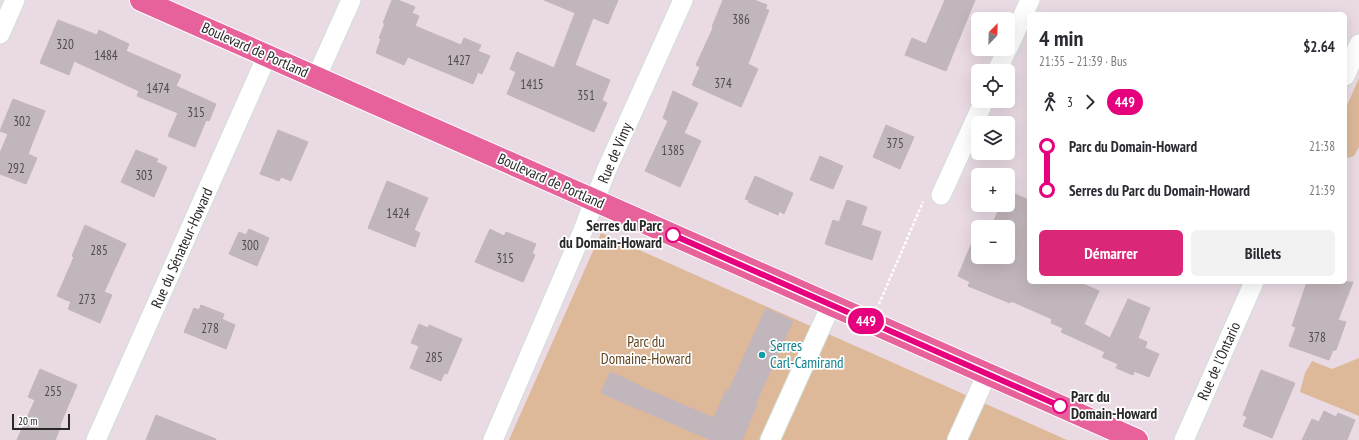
<!DOCTYPE html>
<html lang="fr">
<meta charset="utf-8">
<style>
:root{--surface:#fff;--page:#f2f2f3;--text:#2b2b33;--muted:#7c7c81;--accent:#db2777}
body{margin:0;font-family:"PT Sans Narrow",sans-serif;background:var(--page);color:var(--text);height:100vh;display:flex;flex-direction:column;font-size:15px;white-space:nowrap}
*{box-sizing:border-box;margin:0}
p{font-size:13px;color:var(--muted)}
.icon{flex:none;width:22px;height:22px;fill:none;stroke:currentColor;stroke-width:2;stroke-linecap:round;stroke-linejoin:round}
.map{position:relative;flex:1;overflow:hidden}
.drawer{position:absolute;left:1027px;top:12px;width:320px;height:272px;display:flex;flex-direction:column;background:var(--surface);border-radius:6px;box-shadow:0 4px 16px #0002}
.drawer>*{flex:none}
.badge{padding:0 8px;border-radius:13px;font-size:14px;line-height:26px}
.needle{width:26px;rotate:23deg}
.tools{position:absolute;left:971px;top:12px;display:grid;gap:8px}
.tools a{display:grid;place-items:center;width:44px;height:44px;border-radius:6px;background:var(--surface);box-shadow:0 4px 16px #0002;font-size:20px}
.scale{position:absolute;left:12px;bottom:10px;width:58px;box-sizing:border-box;padding-left:4px;border:2px solid #282828;border-top:0;font-size:11px;line-height:14px;white-space:nowrap;color:#282828;-webkit-text-stroke:3px #fff;paint-order:stroke}
.map>.badge{position:absolute;translate:-50% -50%;box-shadow:0 0 0 2px #fff}
.legs{display:flex;align-items:center;gap:6px;height:44px;padding:0 12px;font-size:13px}
.legs p{margin-inline-start:auto}
.headline{display:flex;align-items:center;justify-content:space-between;height:68px;padding:0 12px}
h1{font-size:22px;font-weight:800;line-height:30px}
.primary-button{display:flex;gap:8px;margin-top:auto;padding:8px 12px}
.primary-button a{flex:1;height:46px;border-radius:6px;background:var(--accent);color:#fff;font-size:16px;font-weight:800;line-height:46px;text-align:center}
.primary-button a+a{background:var(--page);color:var(--text)}
ul{padding:0 12px;list-style:none}
li{display:flex;align-items:center;gap:14px;height:44px;font-size:15px}
li i{display:grid;place-items:center;width:6px;height:100%;margin:0 5px;background:currentColor}
li i::after{content:'';width:10px;height:10px;margin:-5px;border:3px solid;border-radius:50%;background:var(--surface)}
li p{margin-inline-start:auto}
li:first-child i{background:linear-gradient(#0000 50%,currentColor 0)}
li:last-child i{background:linear-gradient(currentColor 50%,#0000 0)}
.map>svg:first-child{display:block}
</style>
<div class="map">
<svg width="1359" height="440" viewBox="0 0 1359 440">
<rect width="100%" height="100%" fill="#e9dae3"/>
<g fill="#ddb999">
<path d="M1359 78V147L1354 156 1345 159V110Z"/>
<path d="M601 233 1067 440H509Z"/>
<path d="M1359 358V416L1300 392 1305 373 1312 361 1332 369Z"/>
</g>
<g fill="#c2b6bd" stroke="#c4b4bd">
<path d="M392 0H398L415 7 412 13 419 16 415 26 461 45 464 38 481 45 478 51 490 56 482 74 478 72 473 84 408 57 404 65 376 53 381 39 379 38 385 23H383Z"/>
<path d="M544 0H618L608 24 593 18 575 65 610 80 602 100 607 103 594 132 507 94 516 72 510 69 517 52 554 68 575 13Z"/>
<path d="M723 0H754L767 5 765 9 769 10 748 64 758 69 741 107 692 85 700 67 696 65 713 28 712 27Z"/>
<path d="M945 0H975L946 71 905 55 912 38 926 44Z"/>
<path d="M58 20 97 35 99 30 129 44 126 51 181 75 176 86 216 104 209 121 206 120 195 147 168 136 178 113 137 96 139 91 74 61 69 75 40 63Z"/>
<path d="M673 91 698 103 684 133 701 141 680 187 645 171 668 121 663 118Z"/>
<path d="M13 99 45 111 28 154 37 158 26 184 0 174V153L8 134 0 131Z"/>
<path d="M886 125 914 137 900 169 873 157Z"/>
<path d="M278 130 308 142 291 181 281 177 279 181 260 174Z"/>
<path d="M136 150 158 159 156 162 167 167 154 197 121 182Z"/>
<path d="M820 156 843 166 833 189 810 180Z"/>
<path d="M755 176 793 193 784 214 779 211 778 215 748 202 749 200 745 199Z"/>
<path d="M387 181 428 198 414 230 420 233 415 247 368 228Z"/>
<path d="M1008 191 1029 200V282H1079L1099 291 1084 324 1110 338 1128 299 1150 308 1138 338 1147 342 1145 348 1159 354 1149 377 1134 371 1133 375 1116 368 1118 364 1102 357 1105 352 1061 332 1063 328 1051 323 1052 319 1011 301 1010 303 968 286 970 282 958 276 978 228V257H1008V227H991L1001 205H1008Z"/>
<path d="M847 200 867 207 861 225 881 232 872 260 825 244 833 220 839 222Z"/>
<path d="M85 225 126 244 104 292 112 295 100 323 68 309 71 302 57 296 74 257 72 256Z"/>
<path d="M249 229 269 238 257 266 229 254 239 232 246 235Z"/>
<path d="M490 229 504 236 506 232 536 244 532 253 535 255 523 282 475 262Z"/>
<path d="M1307 282H1353L1338 320 1346 322 1336 350H1333L1329 360 1289 346 1296 327 1292 326Z"/>
<path d="M201 305 224 314 222 319 235 325 226 349 184 332 194 308 199 310Z"/>
<path d="M766 308 793 321 756 403 757 404 742 440H711L601 393 610 372 639 385V386L714 418 726 390 728 392Z"/>
<path d="M419 324 428 328 429 325 462 339 447 374 444 373 441 381 410 368 419 346 411 343Z"/>
<path d="M40 369 77 385 60 425 61 426 55 440H17L35 400 28 397Z"/>
<path d="M1261 370 1295 383 1272 438 1243 426 1247 417 1243 415Z"/>
<path d="M1324 411 1336 417 1338 413 1355 420 1347 440H1302L1312 419 1319 422Z"/>
<path d="M156 415 216 439V440H146Z"/>
</g>
<g fill="none" stroke-linecap="round" stroke-linejoin="round">
<defs>
<g id="minor">
<path d="M0 34 15 0"/>
<path d="M1008 48 1030 0"/>
<path d="M997 71 1007 49"/>
<path d="M1345 76 1359 44"/>
<path d="M316 78 351 0"/>
<path d="M941 195 984 101"/>
<path d="M96 440 267 56"/>
<path d="M493 440 582 233 606 171 683 0"/>
<path d="M770 440 831 305"/>
<path d="M957 440 987 374"/>
<path d="M1184 440 1254 282"/>
</g>
<path id="major" d="M141 0 1137 440"/>
</defs>
<use href="#minor" stroke="#cfe0da" stroke-width="21"/>
<use href="#major" stroke="#fff" stroke-width="24"/>
<path stroke="#fff" stroke-width="2.5" stroke-dasharray="3 2" stroke-linecap="butt" d="M879 304 923 202"/>
<use href="#minor" stroke="#fff" stroke-width="19"/>
<use href="#major" stroke="#e7619a" stroke-width="22"/>
</g>
<g fill="none" stroke-linecap="round" stroke-linejoin="round">
<defs>
<path id="line-1" d="M673 235 1060 406"/>
</defs>
<use href="#line-1" stroke="#fff" stroke-width="9"/>
<use href="#line-1" stroke="#e6007e" stroke-width="6"/>
</g>
<g fill="#fff" stroke="#e6007e" stroke-width="2">
<circle cx="673" cy="235" r="7"/>
<circle cx="1060" cy="406" r="7"/>
</g>
<circle fill="#0f9aa8" stroke="#fff" stroke-width="1.5" cx="762" cy="355" r="4"/>
<g text-anchor="middle" stroke-width="3.5" stroke-linejoin="round" paint-order="stroke">
<g font-size="13" fill="#4e4c4d">
<text x="741" y="24">386</text>
<text x="65" y="49">320</text>
<text x="106" y="60">1484</text>
<text x="459" y="65">1427</text>
<text x="723" y="88">374</text>
<text x="532" y="89">1415</text>
<text x="158" y="93">1474</text>
<text x="586" y="100">351</text>
<text x="196" y="117">315</text>
<text x="22" y="126">302</text>
<text x="895" y="148">375</text>
<text x="673" y="155">1385</text>
<text x="16" y="173">292</text>
<text x="144" y="180">303</text>
<text x="398" y="218">1424</text>
<text x="250" y="250">300</text>
<text x="99" y="255">285</text>
<text x="505" y="263">315</text>
<text x="87" y="304">273</text>
<text x="210" y="333">278</text>
<text x="1317" y="342">378</text>
<text x="434" y="362">285</text>
<text x="53" y="396">255</text>
</g>
<g font-size="15" fill="#282828" stroke="#fff">
<text transform="translate(255 50) rotate(24)" y="5">Boulevard de Portland</text>
<text transform="translate(615 153) rotate(-67)" y="5">Rue de Vimy</text>
<text transform="translate(551 181) rotate(24)" y="5">Boulevard de Portland</text>
<text transform="translate(182 248) rotate(-66)" y="5">Rue du Sénateur-Howard</text>
<text transform="translate(1219 361) rotate(-66)" y="5">Rue de l'Ontario</text>
</g>
<g font-size="15" font-weight="bold" fill="#282828" stroke="#fff" text-anchor="end">
<text x="662" y="231">Serres du Parc<tspan x="662" dy="17">du Domain-Howard</tspan></text>
<text x="1071" y="402" text-anchor="start">Parc du<tspan x="1071" dy="17">Domain-Howard</tspan></text>
</g>
<g font-size="15" fill="#5f451d" stroke="#fff">
<text x="646" y="347">Parc du<tspan x="646" dy="17">Domaine-Howard</tspan></text>
</g>
<g font-size="15" fill="#0d838f" stroke="#fff" text-anchor="start">
<text x="770" y="351">Serres<tspan x="770" dy="17">Carl-Camirand</tspan></text>
</g>
</g>
</svg>
<div class="tools">
<a><svg class="needle" viewBox="-14 -14 28 28"><path d="M0-13l5 13h-10z" fill="#e53935"/><path d="M0 13l5-13h-10z" fill="#7c7c81"/></svg></a>
<a><svg class="icon" aria-label="locate" viewBox="0 0 24 24"><circle cx="12" cy="12" r="6"/><path d="M12 2v4M12 18v4M2 12h4M18 12h4"/></svg></a>
<a><svg class="icon" aria-label="layers" viewBox="0 0 24 24"><path d="M12 4l9 5-9 5-9-5zM3 14l9 5 9-5"/></svg></a>
<a>+</a>
<a>−</a>
</div>
<div class="scale">20 m</div>
<b class="badge" style="left:866px;top:321px;background:#e6007e;color:#fff">449</b>
<section class="drawer">
<div class="headline"><div><h1>4 min</h1><p>21:35 – 21:39 · Bus</p></div><b>$2.64</b></div>
<div class="legs"><svg class="icon" aria-label="walk" viewBox="0 0 24 24"><circle cx="13" cy="4" r="2"/><path d="M13 8l-2 6 4 7M11 14l-3 7M7 12l3-4h3l4 4"/></svg>3<svg class="icon" aria-label="forward" viewBox="0 0 24 24"><path d="M9 5l7 7-7 7"/></svg><b class="badge" style="background:#e6007e;color:#fff">449</b></div>
<ul>
<li><i style="color:#e6007e"></i><b>Parc du Domain-Howard</b><p>21:38</p></li>
<li><i style="color:#e6007e"></i><b>Serres du Parc du Domain-Howard</b><p>21:39</p></li>
</ul>
<div class="primary-button"><a>Démarrer</a><a>Billets</a></div>
</section>
</div>
